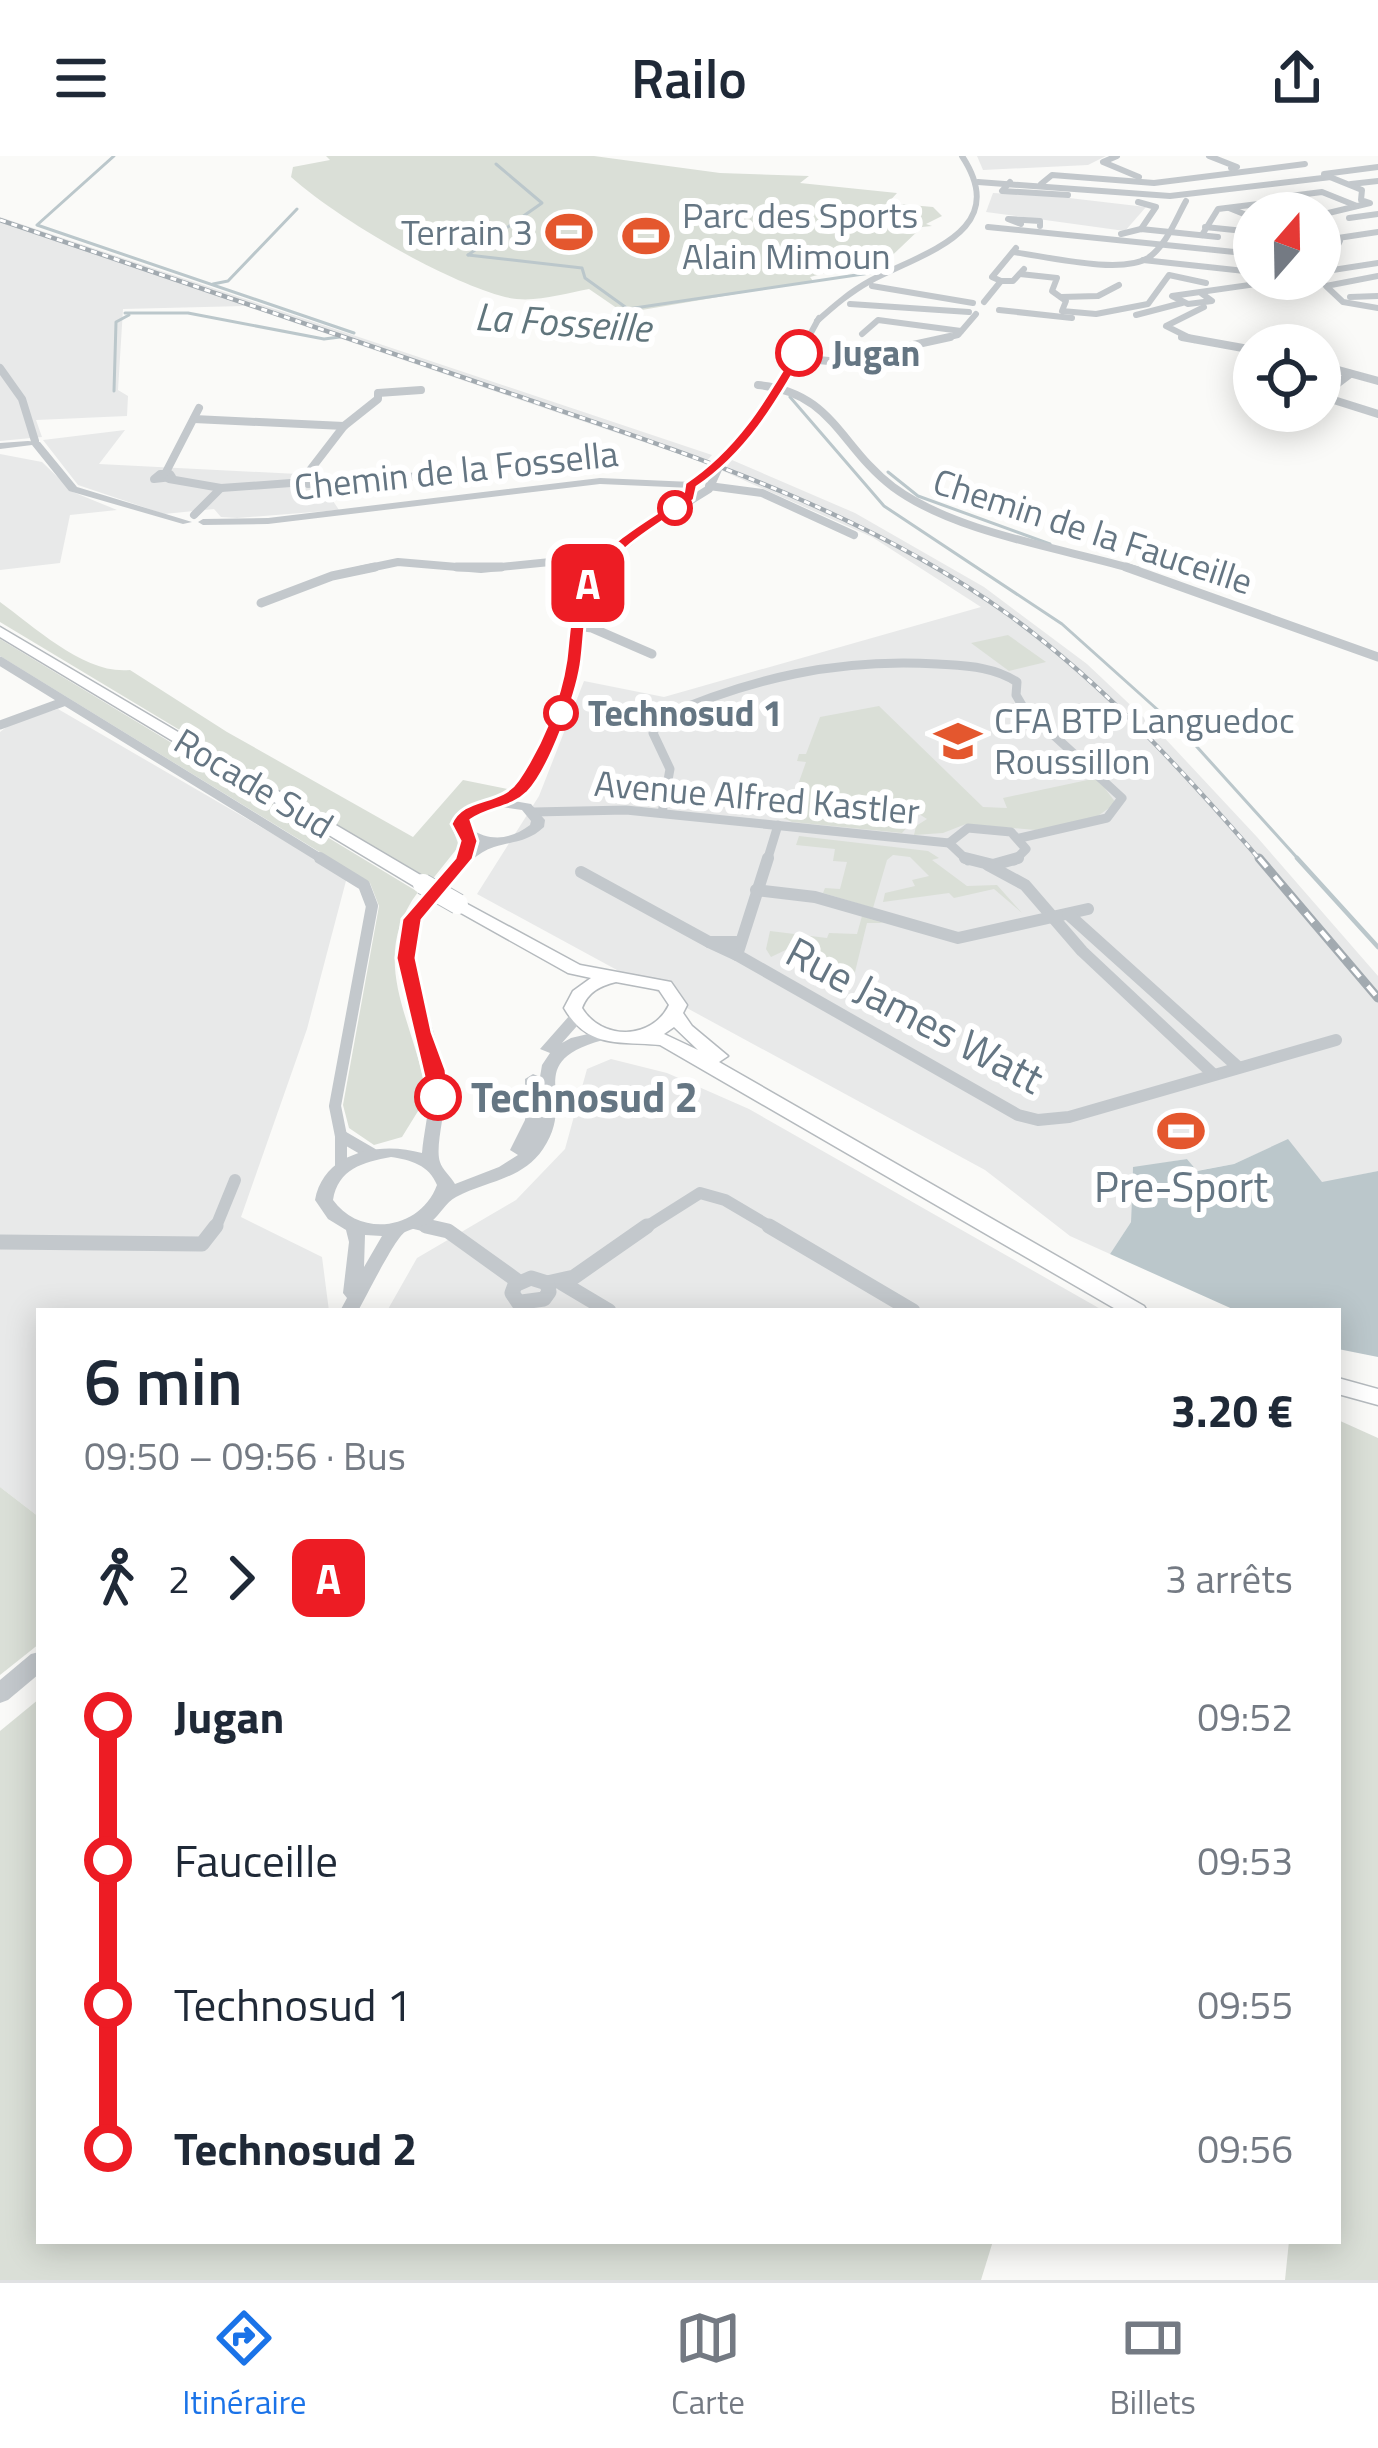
<!DOCTYPE html>
<html lang="fr">
<meta charset="utf-8">
<style>
:root{--surface:#fff;--page:#f6f6f7;--text:#1f2937;--muted:#747a83;--line:#e0e1e3;--accent:#1a73e8}
body{margin:0;font-family:"Titillium Web",sans-serif;background:var(--page);color:var(--text);height:100vh;display:flex;flex-direction:column;font-size:45px;white-space:nowrap}
*{box-sizing:border-box;margin:0}
p{font-size:39px;color:var(--muted)}
.icon{flex:none;width:66px;height:66px;fill:none;stroke:currentColor;stroke-width:2;stroke-linecap:round;stroke-linejoin:round}
.map{position:relative;flex:1;overflow:hidden}
.drawer{position:absolute;left:36px;top:1152px;width:1305px;height:936px;display:flex;flex-direction:column;background:var(--surface);border-radius:0px;box-shadow:0 6px 30px #0003}
.drawer>*{flex:none}
.badge{padding:0 24px;border-radius:18px;font-size:42px;line-height:78px}
.needle{width:78px;rotate:20deg}
.buttons{position:absolute;left:1233px;top:36px;display:grid;gap:24px}
.buttons a{display:grid;place-items:center;width:108px;height:108px;border-radius:50%;background:var(--surface);box-shadow:0 6px 30px #0003;font-size:60px}
.map>.badge{position:absolute;translate:-50% -50%;box-shadow:0 0 0 6px #fff}
.legs{display:flex;align-items:center;gap:18px;height:132px;padding:0 48px;font-size:39px}
.legs p{margin-inline-start:auto}
.summary{display:flex;align-items:center;justify-content:space-between;height:204px;padding:0 48px}
h1{font-size:66px;font-weight:600;line-height:90px}
ul{padding:0 48px;list-style:none}
li{display:flex;align-items:center;gap:42px;height:144px;font-size:45px}
li i{display:grid;place-items:center;width:18px;height:100%;margin:0 15px;background:currentColor}
li i::after{content:'';width:30px;height:30px;margin:-15px;border:9px solid;border-radius:50%;background:var(--surface)}
li p{margin-inline-start:auto}
li:first-child i{background:linear-gradient(#0000 50%,currentColor 0)}
li:last-child i{background:linear-gradient(currentColor 50%,#0000 0)}
header{display:flex;justify-content:space-between;align-items:center;height:156px;padding:0 48px;background:var(--surface);font-size:54px;font-weight:600}
.dock{display:flex;justify-content:space-around;align-items:center;height:168px;border-top:3px solid var(--line);background:var(--surface);font-size:33px;color:var(--muted)}
.dock a{display:grid;justify-items:center;gap:6px}
.dock .active{color:var(--accent)}
.map>svg:first-child{display:block}
</style>
<header><svg class="icon" aria-label="menu" viewBox="0 0 24 24"><path d="M4 6h16M4 12h16M4 18h16"/></svg>Railo<svg class="icon" aria-label="share" viewBox="0 0 24 24"><path d="M12 15V3M7 8l5-5 5 5M5 13v7h14v-7"/></svg></header>
<div class="map">
<svg width="1378" height="2124" viewBox="0 0 1378 2124">
<rect width="100%" height="100%" fill="#fafaf8"/>
<g fill="#e8e9e9">
<path d="M977 0H1106L1088 9 983 14Z"/>
<path d="M993 37 1052 40 1146 51 1125 75 986 56Z"/>
<path d="M0 61 712 299 705 307 245 150 123 153 118 234 128 240 127 260 36 264 42 281 0 285Z"/>
<path d="M125 274 99 308 298 318 321 327 339 354 237 362 221 361 214 353 164 358 78 329 43 284Z"/>
<path d="M0 298 42 306 73 336 117 354 70 359 60 407 0 414Z"/>
<path d="M732 304 855 357 984 431 1087 508 1159 576 1257 681 1378 820V1015L1322 1027 1288 984 1234 1008 1196 1015 1187 1003 1133 1012 1131 1066 1110 1098 1070 1080 985 1014 477 738 539 640 584 525 664 541 981 451 872 381 723 315Z"/>
<path d="M58 553 347 721 307 873 241 1061 322 1101 329 1155H39V1361L0 1331V576L13 566Z"/>
<path d="M611 903 667 917 749 953 1104 1155H387L417 1102 516 1044 565 993 587 913Z"/>
</g>
<g fill="#dadfd7">
<path d="M326 0H594L720 17 809 20 800 27 897 37 888 47 933 51 942 60 926 68 932 70 922 71 879 112 853 110 810 121 813 125 624 157 589 133C562 138 532 148 505 141 444 125 338 63 291 21L293 11 330 4Z"/>
<path d="M0 446C35 471 85 519 130 514L227 576 413 681 463 624 512 634 454 661 451 668 459 690 431 725 0 466Z"/>
<path d="M1008 479 1046 506 1009 515 971 487Z"/>
<path d="M0 483 418 736C368 803 412 861 425 931L423 947 402 981 374 989 349 972 343 949 379 750 370 727 0 500Z"/>
<path d="M879 550 983 651 1007 652 1003 642 1097 622 1116 647 1095 662 1036 674 966 668 943 677 914 679 916 670 927 663 919 658 902 677 792 666 779 660 788 657 806 606 797 605 799 598H806L820 561Z"/>
<path d="M799 680 928 695 939 702 932 704 967 730 997 729 1022 757 994 733 954 742 949 737 883 746 885 737 915 730 912 724 929 720 910 701 893 699 887 704 873 752 823 737 825 732 840 733 847 706 833 705 835 693 796 689Z"/>
<path d="M862 760 883 767H867L854 820 794 790 771 801 766 793 770 775 827 782 829 777 857 778Z"/>
<path d="M1338 1264 1378 1282V2124H1285L1289 2085H1338Z"/>
<path d="M0 1331 39 1361V1488L0 1519Z"/>
<path d="M39 1543V2085H993L981 2124H0V1575Z"/>
</g>
<path fill="#bbc7cb" d="M1288 983 1322 1026 1378 1015V1201L1338 1193V1155H1237L1110 1098 1131 1066 1133 1011 1187 1003 1197 1015 1234 1008Z"/>
<g fill="none" stroke-linecap="round" stroke-linejoin="round">
<g stroke="#bbc7cb" stroke-width="3">
<path d="M114 0 37 69 354 177"/>
<path d="M468 99 582 112 585 122 628 153 870 117"/>
<path d="M468 99 542 47 496 8"/>
<path d="M213 128 228 125 297 53"/>
<path d="M125 157H188L324 183 340 181"/>
<path d="M114 235 116 166 129 159"/>
<path d="M790 241 884 350 1062 468 1188 581 1300 705"/>
<path d="M888 316 918 340 1050 388"/>
</g>
<path stroke="#bbc7cb" stroke-width="4.5" d="M1297 702 1378 791"/>
<defs>
<g id="primary">
<path d="M0 471 429 724 431 728 423 733 417 732 0 481Z"/>
<path d="M458 743 580 809 671 826 687 849 683 857 692 870 728 900 719 906 1144 1150 1147 1155H1119L660 889C618 885 588 893 564 852L573 835 591 822 568 817 452 752 449 748ZM616 826 659 834 669 849C652 884 602 885 582 852 588 836 600 830 616 826ZM674 871 698 894 664 878Z"/>
<path d="M1338 1222 1378 1233V1249L1338 1238Z"/>
</g>
</defs>
<use href="#primary" stroke="#b5babe" stroke-width="3"/>
<g stroke="#c3c8cc" stroke-width="6">
<path d="M1117 0 1103 6 1139 21"/>
<path d="M1209 0 1237 11 1231 12"/>
<path d="M1324 18 1378 11"/>
<path d="M978 26 1170 40 1331 21"/>
<path d="M1010 26 1002 35 1068 39"/>
<path d="M1041 28 1052 19 1154 27 1305 8"/>
<path d="M1351 28 1378 25"/>
<path d="M1290 40 1322 36 1357 50"/>
<path d="M1138 46 1156 51 1141 73"/>
<path d="M1229 52 1254 62"/>
<path d="M1265 57H1291"/>
<path d="M1320 59 1370 47 1361 44 1362 34 1325 19"/>
<path d="M1349 62 1378 58"/>
<path d="M1021 68 1008 63 1040 65V70"/>
<path d="M988 71 1254 98"/>
<path d="M1205 71 1254 76"/>
<path d="M1320 75 1340 85 1335 95 1320 94"/>
<path d="M1121 78 1141 73 1218 81"/>
<path d="M1202 79 1218 53 1297 43"/>
<path d="M1338 82 1378 76"/>
<path d="M1013 96C1045 100 1120 119 1148 102 1166 90 1176 63 1186 45"/>
<path d="M1143 104 1254 116"/>
<path d="M1320 116 1378 107"/>
<path d="M1020 118 1057 122 1052 135 1066 145 1062 155 1096 158 1148 148 1169 119 1206 127"/>
<path d="M1378 120 1326 130 1343 146 1378 152"/>
<path d="M1001 125 992 121 1016 92"/>
<path d="M872 130 973 147"/>
<path d="M1201 137 1212 145 1188 148 1172 140 1291 123"/>
<path d="M1061 141 1098 140 1119 129"/>
<path d="M1350 141 1378 140"/>
<path d="M984 146 1001 125H1013L1024 113"/>
<path d="M850 148 969 156"/>
<path d="M999 154 1072 162"/>
<path d="M1136 159 1182 147"/>
<path d="M817 165C834 150 850 136 870 125 924 96 1012 76 962 0"/>
<path d="M862 178 878 164 961 175"/>
<path d="M807 184 819 162"/>
<path d="M937 184 958 179 976 158"/>
<path d="M1194 184 1166 170 1204 151"/>
</g>
<g stroke="#c3c8cc" stroke-width="8">
<path d="M1182 181 1254 194"/>
<path d="M818 204 883 210 904 191 950 181"/>
<path d="M1320 209 1378 225"/>
<path d="M0 212 22 243 35 285"/>
<path d="M1350 218 1321 240 1378 258"/>
<path d="M758 229C833 236 840 291 893 331 955 377 1062 392 1137 414"/>
<path d="M194 263 344 270"/>
<path d="M730 297 767 253 808 181"/>
<path d="M160 318H170L172 321 154 323Z"/>
<path d="M165 318 199 252"/>
<path d="M304 322 344 270 378 243V237L421 234"/>
<path d="M169 323 221 332"/>
<path d="M308 328 421 320"/>
<path d="M709 330 762 337 854 379"/>
<path d="M194 359 221 332 291 327"/>
<path d="M360 414 398 406 481 413 610 400"/>
<path d="M597 414 643 374 709 333 719 311"/>
</g>
<g stroke="#c3c8cc" stroke-width="9">
<path d="M457 411H501"/>
<path d="M1126 411 1378 501"/>
<path d="M261 447 332 420 375 411"/>
<path d="M576 470 592 472 652 498"/>
<path d="M0 505 325 705"/>
<path d="M0 569 63 546"/>
<path d="M502 647C541 617 565 556 573 508 579 472 575 440 601 411"/>
<path d="M534 656 626 654 949 687"/>
<path d="M662 657 670 613 653 577 660 562C751 522 838 502 937 508 965 510 993 510 1017 526L1016 539 1023 551 1122 642 1107 662 1020 682"/>
<path d="M767 705 778 669"/>
<path d="M968 705 949 687 968 672 1011 676 1026 693 1014 705"/>
</g>
<g stroke="#c3c8cc" stroke-width="12">
<path d="M320 702 364 729 372 750 335 950 341 980"/>
<path d="M768 702 737 799 1018 959 1038 964 1069 961 1336 884"/>
<path d="M965 702 993 709 1018 702"/>
<path d="M988 709 1025 729 1082 795 1213 918"/>
<path d="M581 716 709 786"/>
<path d="M756 734 815 741 958 782 1088 753"/>
<path d="M1068 758 1238 911"/>
<path d="M737 799 709 786H738"/>
<path d="M341 1011V980L372 998"/>
<path d="M414 1067 439 1073"/>
<path d="M215 1073 235 1024"/>
<path d="M643 1073 700 1037 725 1044 774 1073"/>
</g>
<g stroke="#c3c8cc" stroke-width="15">
<path d="M426 1070 448 1075 519 1126"/>
<path d="M769 1070 913 1155"/>
<path d="M0 1086 202 1088 216 1070"/>
<path d="M547 1127 574 1121 647 1070"/>
<path d="M562 1127 609 1155"/>
<path d="M522 1146 544 1143 549 1136 547 1127 531 1122 515 1129 512 1137 524 1155"/>
</g>
<g fill="#c3c8cc" fill-rule="evenodd">
<path d="M28 285 40 286 77 331 192 366 183 368 69 335 32 289 0 293V287Z"/>
<path d="M600 322 692 326 697 329 692 332 600 328 268 368 203 369 198 366 203 363 268 362Z"/>
<path d="M502 643 531 648 545 664 544 671C528 686 514 685 494 691 478 696 462 712 450 724 383 798 433 843 445 923 449 945 434 990 440 1006 442 1013 451 1021 455 1028L499 1011 518 999 510 994 525 964V923L533 918 540 921 542 909 550 897 540 893 570 859H582L584 862 562 887 571 882 605 874 613 879 611 882C516 905 580 939 543 993 522 1024 486 1025 456 1041 446 1046 440 1059 431 1066 422 1071 413 1072 405 1076 395 1082 366 1141 358 1155H340L347 1142 343 1137 349 1086 346 1074 328 1063 315 1044C324 995 381 985 422 997 424 972 432 947 428 923 418 849 374 809 425 738 439 717 457 700 479 688L457 677V658L473 648ZM502 651 522 654 531 665 530 669C510 684 490 686 469 672V663L482 654ZM391 1001C411 1004 429 1009 437 1029 421 1073 361 1083 333 1044 338 1013 363 1006 391 1001ZM365 1079 382 1080 364 1111Z"/>
<path d="M39 1496V1518L8 1544 0 1547V1524L31 1498Z"/>
</g>
<use href="#primary" fill="#fff" fill-rule="evenodd"/>
<defs>
<path id="rail-far1" d="M0 64C169 121 337 179 506 236 681 296 857 350 1009 459 1104 528 1184 616 1261 705"/>
<path id="rail" d="M1259 702 1378 842"/>
</defs>
<use href="#rail-far1" stroke="#a2aab0" stroke-width="4.5"/>
<use href="#rail" stroke="#a2aab0" stroke-width="9"/>
<use href="#rail-far1" stroke="#fff" stroke-width="3" stroke-dasharray="6" stroke-linecap="butt"/>
<use href="#rail" stroke="#fff" stroke-width="4.5" stroke-dasharray="12" stroke-linecap="butt"/>
<defs>
<path id="primary-bridge" d="M423 728 458 748"/>
</defs>
<use href="#primary-bridge" stroke="#b5babe" stroke-width="22" stroke-linecap="butt"/>
<path stroke="#c3c8cc" stroke-width="8" d="M719 311 730 297"/>
<use href="#primary-bridge" stroke="#fff" stroke-width="20"/>
</g>
<path fill="#ed1c24" stroke="#fff" stroke-width="3" d="M794 195 805 197C776 249 746 298 697 331L694 344C664 366 621 388 601 420 582 449 586 476 581 509 576 540 550 613 528 636 511 653 489 651 471 664L478 685 473 703 422 764 416 802 432 876 446 914 449 941 438 947 430 946 396 802 402 763 455 702 460 685 451 668C463 639 501 650 518 624 541 590 560 545 566 504 570 471 569 444 588 415 610 383 652 361 683 340L685 327C736 293 764 246 794 195Z"/>
<defs>
<symbol id="stadium-bare" viewBox="-9 -9 18 18"><path d="M0-5a6.5 5 0 1 0 0 10a6.5 5 0 1 0 0-10ZM-3.5-1.8h7v3.6h-7Z" fill="#e4572e" stroke="#fff" stroke-width="2.5" paint-order="stroke"/></symbol>
<symbol id="university-bare" viewBox="-9 -9 18 18"><path d="M0-5L7-2L0 1L-7-2ZM-4 1L0 2.5L4 1V4Q0 6-4 4Z" fill="#e4572e" stroke="#fff" stroke-width="2.5" paint-order="stroke"/></symbol>
</defs>
<g fill-rule="evenodd">
<use href="#stadium-bare" x="536" y="43" width="66" height="66"/>
<use href="#stadium-bare" x="613" y="47" width="66" height="66"/>
<use href="#university-bare" x="925" y="552" width="66" height="66"/>
<use href="#stadium-bare" x="1148" y="942" width="66" height="66"/>
</g>
<g fill="#fff" stroke="#ed1c24" stroke-width="6">
<circle cx="799" cy="197" r="21"/>
<circle cx="675" cy="352" r="15"/>
<circle cx="561" cy="557" r="15"/>
<circle cx="438" cy="941" r="21"/>
</g>
<g text-anchor="middle" stroke-width="12" stroke-linejoin="round" paint-order="stroke">
<g font-size="36" fill="#657683" stroke="#fff" text-anchor="start">
<text x="682" y="72">Parc des Sports<tspan x="682" dy="41">Alain Mimoun</tspan></text>
<text x="533" y="89" text-anchor="end">Terrain 3</text>
<text x="994" y="577">CFA BTP Languedoc<tspan x="994" dy="41">Roussillon</tspan></text>
</g>
<g font-size="36" font-weight="bold" fill="#657683" stroke="#fff" text-anchor="start">
<text x="832" y="210">Jugan</text>
<text x="588" y="570">Technosud 1</text>
</g>
<g font-size="36" fill="#657683" stroke="#fff">
<text transform="translate(456 314) rotate(-6)" y="13">Chemin de la Fossella</text>
<text transform="translate(1093 375) rotate(18)" y="13">Chemin de la Fauceille</text>
<text transform="translate(254 627) rotate(31)" y="13">Rocade Sud</text>
<text transform="translate(757 641) rotate(5)" y="13">Avenue Alfred Kastler</text>
</g>
<g font-size="39" font-style="italic" fill="#60757c" stroke="#fff">
<text transform="translate(563 166) rotate(4)" y="14">La Fosseille</text>
</g>
<g font-size="42" fill="#657683" stroke="#fff">
<text transform="translate(915 859) rotate(28)" y="15">Rue James Watt</text>
</g>
<g font-size="42" font-weight="bold" fill="#657683" stroke="#fff" text-anchor="start">
<text x="471" y="956">Technosud 2</text>
</g>
<g font-size="42" fill="#657683" stroke="#fff">
<text x="1181" y="1046">Pre-Sport</text>
</g>
</g>
</svg>
<div class="buttons">
<a><svg class="needle" viewBox="-14 -14 28 28"><path d="M0-13l5 13h-10z" fill="#e53935"/><path d="M0 13l5-13h-10z" fill="#747a83"/></svg></a>
<a><svg class="icon" aria-label="locate" viewBox="0 0 24 24"><circle cx="12" cy="12" r="6"/><path d="M12 2v4M12 18v4M2 12h4M18 12h4"/></svg></a>
</div>
<b class="badge" style="left:588px;top:427px;background:#ed1c24;color:#fff">A</b>
<section class="drawer">
<div class="summary"><div><h1>6 min</h1><p>09:50 – 09:56 · Bus</p></div><b>3.20 €</b></div>
<div class="legs"><svg class="icon" aria-label="walk" viewBox="0 0 24 24"><circle cx="13" cy="4" r="2"/><path d="M13 8l-2 6 4 7M11 14l-3 7M7 12l3-4h3l4 4"/></svg>2<svg class="icon" aria-label="forward" viewBox="0 0 24 24"><path d="M9 5l7 7-7 7"/></svg><b class="badge" style="background:#ed1c24;color:#fff">A</b><p>3 arrêts</p></div>
<ul>
<li><i style="color:#ed1c24"></i><b>Jugan</b><p>09:52</p></li>
<li><i style="color:#ed1c24"></i><span>Fauceille</span><p>09:53</p></li>
<li><i style="color:#ed1c24"></i><span>Technosud 1</span><p>09:55</p></li>
<li><i style="color:#ed1c24"></i><b>Technosud 2</b><p>09:56</p></li>
</ul>
</section>
</div>
<nav class="dock">
<a class="active"><svg class="icon" aria-label="directions" viewBox="0 0 24 24"><path d="M12 3l9 9-9 9-9-9zM9 14v-3h6M13 9l2 2-2 2"/></svg>Itinéraire</a>
<a><svg class="icon" aria-label="map" viewBox="0 0 24 24"><path d="M3 6l6-2 6 2 6-2v14l-6 2-6-2-6 2zM9 4v14M15 6v14"/></svg>Carte</a>
<a><svg class="icon" aria-label="tickets" viewBox="0 0 24 24"><path d="M3 7h18v10H3zM15 7v10"/></svg>Billets</a>
</nav>
